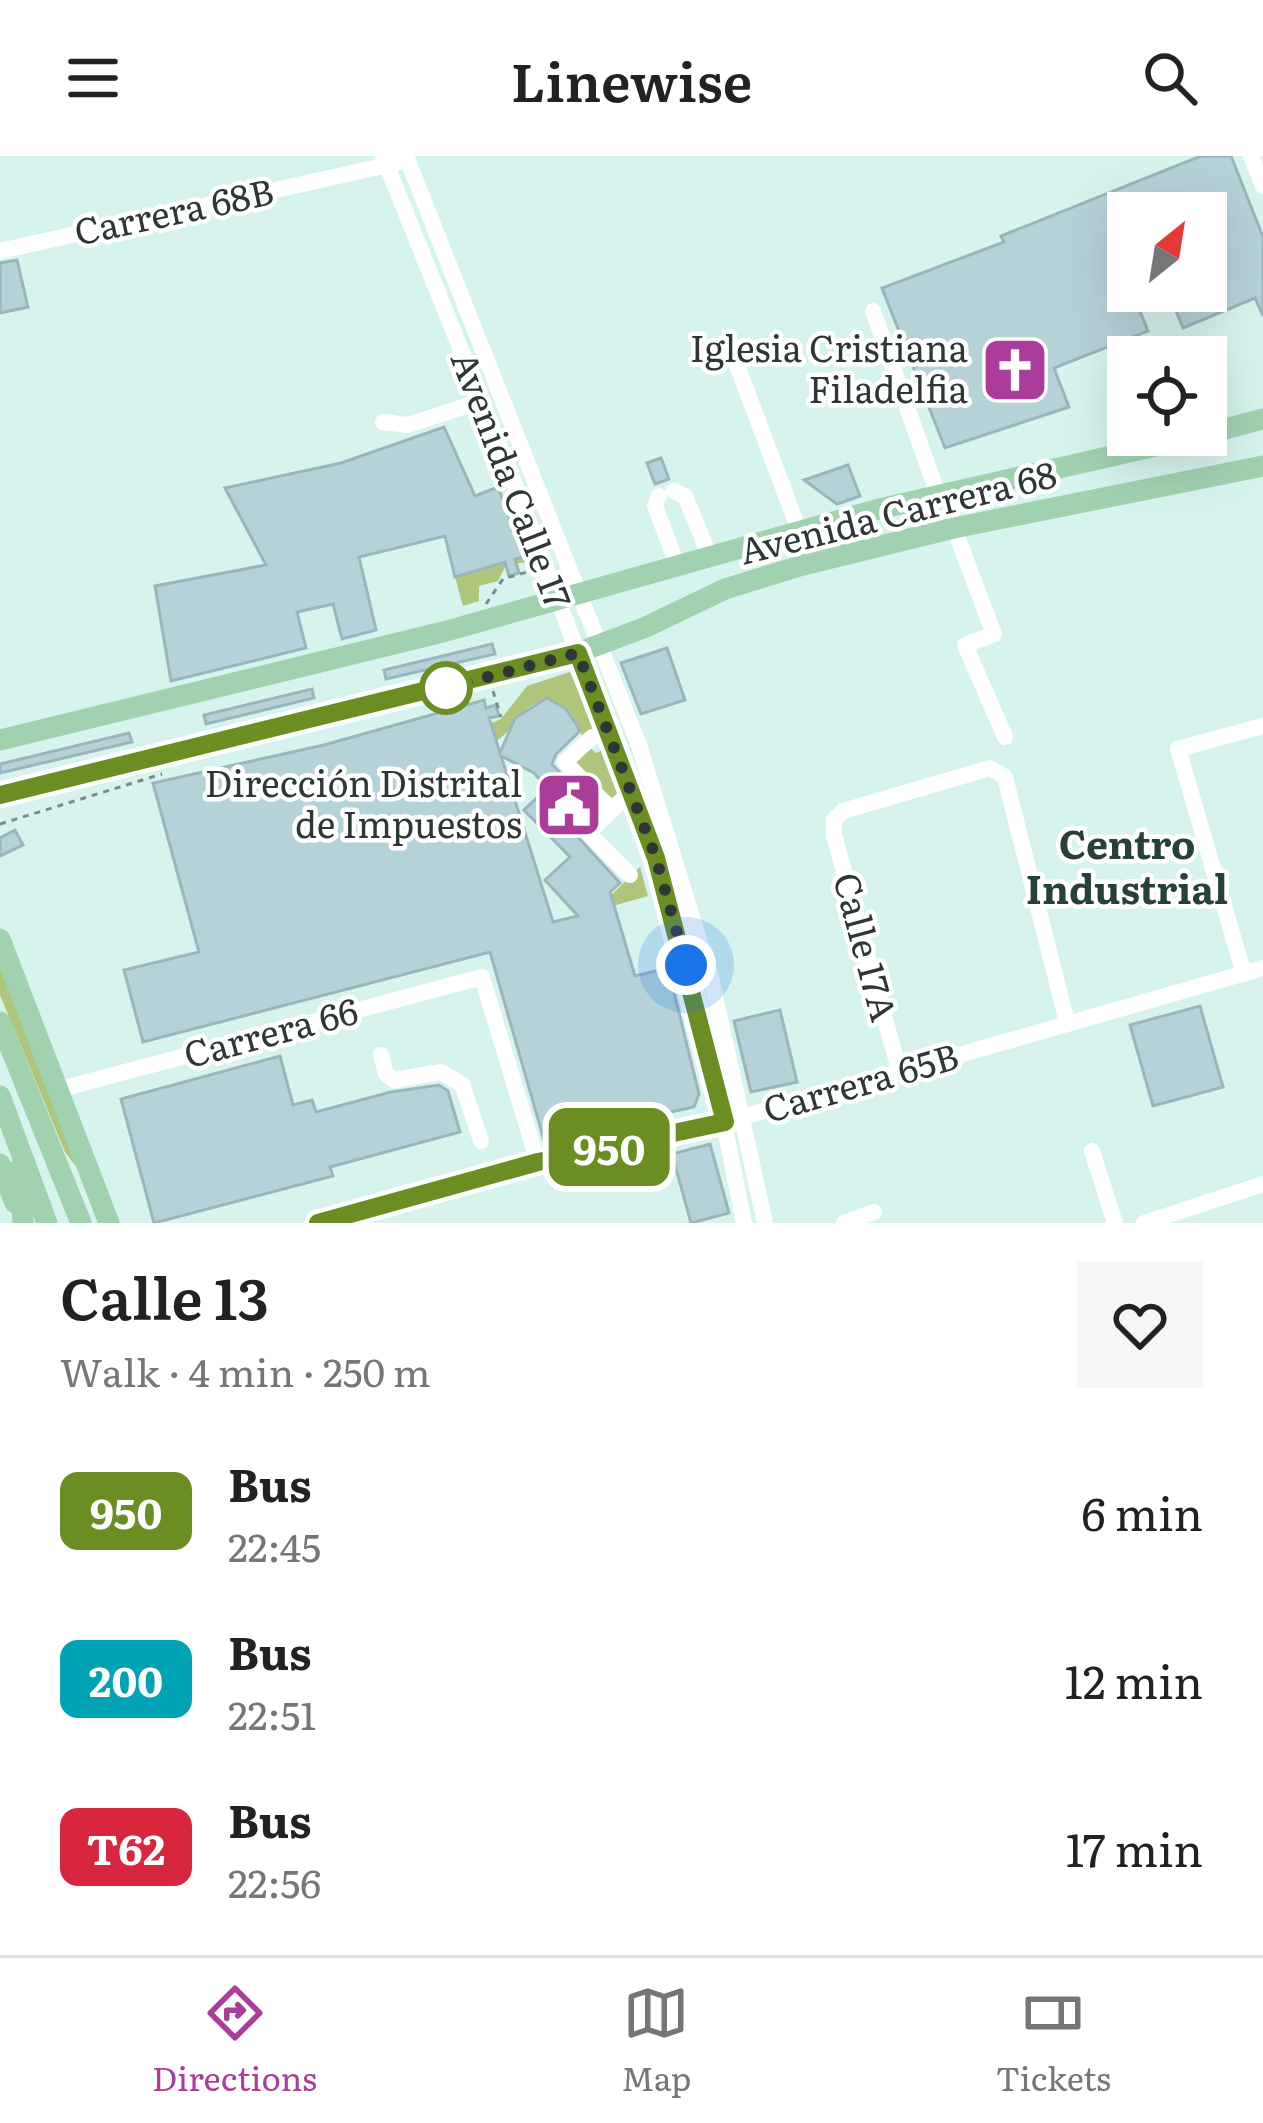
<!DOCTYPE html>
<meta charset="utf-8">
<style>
:root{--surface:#fff;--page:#f6f6f6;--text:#222;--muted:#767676;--line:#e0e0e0;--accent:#ab3c99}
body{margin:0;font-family:Literata,serif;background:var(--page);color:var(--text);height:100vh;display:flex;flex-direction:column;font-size:45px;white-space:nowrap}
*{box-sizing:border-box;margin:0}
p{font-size:39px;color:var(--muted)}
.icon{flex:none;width:66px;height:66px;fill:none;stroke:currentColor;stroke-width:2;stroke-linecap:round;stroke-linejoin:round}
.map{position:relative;height:1067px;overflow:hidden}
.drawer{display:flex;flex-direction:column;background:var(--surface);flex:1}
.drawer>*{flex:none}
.badge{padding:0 24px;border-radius:18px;font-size:42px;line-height:78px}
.needle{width:78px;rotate:30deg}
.tools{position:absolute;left:1107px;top:36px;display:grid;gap:24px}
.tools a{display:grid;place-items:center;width:120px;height:120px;border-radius:0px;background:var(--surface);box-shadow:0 12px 48px #0002;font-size:60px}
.you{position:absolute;width:60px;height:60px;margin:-30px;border:9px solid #fff;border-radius:50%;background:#1a73e8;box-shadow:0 0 0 18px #1a73e833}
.map>.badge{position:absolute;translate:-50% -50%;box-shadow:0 0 0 6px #fff}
.round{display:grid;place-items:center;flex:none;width:126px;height:126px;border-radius:0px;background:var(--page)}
.summary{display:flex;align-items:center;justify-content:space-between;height:204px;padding:0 60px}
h1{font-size:57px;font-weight:600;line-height:90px}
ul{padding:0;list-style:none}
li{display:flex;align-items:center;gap:36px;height:168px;padding:0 60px}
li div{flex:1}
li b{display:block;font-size:45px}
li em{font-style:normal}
li .badge{min-width:132px;font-weight:700;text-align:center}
header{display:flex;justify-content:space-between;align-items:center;height:156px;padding:0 60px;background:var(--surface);font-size:54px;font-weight:600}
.dock{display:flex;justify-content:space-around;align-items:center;height:168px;border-top:3px solid var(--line);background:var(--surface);font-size:33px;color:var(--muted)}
.dock a{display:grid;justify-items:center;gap:6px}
.dock .selected{color:var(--accent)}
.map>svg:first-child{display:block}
</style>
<header><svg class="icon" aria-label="menu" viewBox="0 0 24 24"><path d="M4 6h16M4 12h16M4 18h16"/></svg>Linewise<svg class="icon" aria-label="search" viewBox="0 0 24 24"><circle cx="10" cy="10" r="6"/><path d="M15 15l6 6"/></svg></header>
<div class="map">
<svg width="1263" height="1067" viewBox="0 0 1263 1067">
<rect width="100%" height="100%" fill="#d6f3ee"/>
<g fill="#afc57b">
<path d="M525 401 527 406 506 409 498 425 479 430V445L463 450 455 421Z"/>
<path d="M570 516 594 571 583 581 566 553C521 532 523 569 496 585L491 567 501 563 527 530Z"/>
<path d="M588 590 596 597 603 594 621 640 616 644 602 636 571 606Z"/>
<path d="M640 711 648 740 595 755Z"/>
<path d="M0 792 85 1022 65 996 0 839Z"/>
</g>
<g fill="#b6d2d9" stroke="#9ab5bc" stroke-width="3" fill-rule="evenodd">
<path d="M1201 0H1231L1263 81V160L1255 142 1183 172 1168 135H1206V57H1128V140L1133 138 1148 175 1054 212 1069 251 945 292 882 132 1004 86 1001 80Z"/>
<path d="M17 104 28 151 0 157V107Z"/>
<path d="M444 271 475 340 498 331 524 401 515 403 519 417 509 420 505 406 455 421 445 380 359 401 376 474 342 483 333 448 297 456 306 492 171 525 155 430 266 409 225 332 341 307Z"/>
<path d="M661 302 669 323 655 328 647 307Z"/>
<path d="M848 309 860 340 837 348 804 324Z"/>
<path d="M492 488 495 498 386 523 384 514Z"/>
<path d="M667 492 685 544 641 558 621 507Z"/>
<path d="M312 533 314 542 206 568 204 559Z"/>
<path d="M547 542 566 553 578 571 579 576 556 598 552 608 594 654 578 669 576 679 620 727 610 736 635 820 668 812 699 938 694 951 544 984 490 796 143 886 124 814 199 796 153 627 324 589 484 544 486 552 496 549 499 560 489 562 500 597 515 562ZM501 600 534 617 547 632 524 654 570 701 545 724 578 760 553 766Z"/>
<path d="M129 577 132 586 0 617V608Z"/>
<path d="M15 674 23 689 0 700V682Z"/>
<path d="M1200 850 1223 931 1153 950 1130 869Z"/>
<path d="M780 854 797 926 751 936 734 865Z"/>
<path d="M280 900 293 949 312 944 316 956 391 936 439 929 448 935 460 976 330 1011 333 1020 154 1067 121 943Z"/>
<path d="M710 988 729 1057 691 1067 672 998Z"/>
</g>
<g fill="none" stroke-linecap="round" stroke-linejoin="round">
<g stroke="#7a8d89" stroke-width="3" stroke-dasharray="6 6" stroke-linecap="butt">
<path d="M486 448 503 423 534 414"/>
<path d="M493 535 501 561"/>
<path d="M0 668 162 618"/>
</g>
<g stroke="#fff" stroke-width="16">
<path d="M383 0 510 316 655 702 713 913 744 1067"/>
<path d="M406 0 639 589 711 822 765 1067"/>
<path d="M1251 0 1263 30"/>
<path d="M0 95 397 7"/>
<path d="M873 155 938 339"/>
<path d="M731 193 799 374"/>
<path d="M383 266 408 269 481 245"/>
<path d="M674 335 685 340 710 401"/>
<path d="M659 340 655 350 678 411"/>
<path d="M954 372 994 478 965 489 1005 581"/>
<path d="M592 581 565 606 612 654"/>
<path d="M630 719 588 677 630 636"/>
<path d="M1244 818 1178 593 1263 570"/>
<path d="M381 899 386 918 394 924 441 916 462 928 481 985"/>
<path d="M900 917 834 679V664L843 655 990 612 1005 621 1067 866"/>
<path d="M61 933 482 821 538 1007"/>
<path d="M1092 995 1115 1067"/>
<path d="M317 1067 538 1007 725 966 1263 812"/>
<path d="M844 1067 874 1056"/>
<path d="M1144 1067 1263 1028"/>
</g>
<g stroke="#a0d2b0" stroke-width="21">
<path d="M1206 278 1263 263"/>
<path d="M0 584 443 476 879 353 1204 279"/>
<path d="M0 639 569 500 646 471 725 433 803 409 954 372 1263 310"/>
<path d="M0 783 109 1067"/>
<path d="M0 866 81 1067"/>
<path d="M0 940 47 1067"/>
<path d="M0 1008 15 1047"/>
<path d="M19 1013 23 1067"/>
</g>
</g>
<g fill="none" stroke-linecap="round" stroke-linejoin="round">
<defs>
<path id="line" d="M0 639 578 497 656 702 725 966 538 1006 318 1067"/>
</defs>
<use href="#line" stroke="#fff" stroke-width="27"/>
<use href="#line" stroke="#6b8e23" stroke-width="18"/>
<path stroke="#2d3836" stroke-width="12" stroke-dasharray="0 21.6" d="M446 532 578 497 656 702 686 809"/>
</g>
<defs>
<symbol id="church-square" viewBox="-11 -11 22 22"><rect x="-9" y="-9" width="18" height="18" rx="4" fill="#ab3c99" stroke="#fff"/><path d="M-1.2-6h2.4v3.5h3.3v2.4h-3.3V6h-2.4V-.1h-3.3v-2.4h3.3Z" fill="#fff"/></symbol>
<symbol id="civic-square" viewBox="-11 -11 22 22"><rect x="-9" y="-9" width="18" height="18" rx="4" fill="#ab3c99" stroke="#fff"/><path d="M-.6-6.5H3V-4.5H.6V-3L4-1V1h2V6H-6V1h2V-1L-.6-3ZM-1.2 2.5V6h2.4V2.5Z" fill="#fff"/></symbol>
</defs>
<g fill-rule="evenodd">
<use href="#church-square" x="977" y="176" width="76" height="76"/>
<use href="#civic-square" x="531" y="611" width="76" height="76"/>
</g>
<circle fill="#fff" stroke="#6b8e23" stroke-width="6" cx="446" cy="532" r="24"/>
<g text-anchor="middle" stroke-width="9" stroke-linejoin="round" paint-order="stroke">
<g font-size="36" fill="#2d3836" stroke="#fff">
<text transform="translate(174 56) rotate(-12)" y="13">Carrera 68B</text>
<text transform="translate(511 324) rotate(69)" y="13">Avenida Calle 17</text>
<text transform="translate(898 357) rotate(-14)" y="13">Avenida Carrera 68</text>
<text transform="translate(865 791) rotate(75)" y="13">Calle 17A</text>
<text transform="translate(271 877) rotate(-15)" y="13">Carrera 66</text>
<text transform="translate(861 927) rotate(-16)" y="13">Carrera 65B</text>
</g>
<g font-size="36" fill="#2d3836" stroke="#fff" text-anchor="end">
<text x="968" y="206">Iglesia Cristiana<tspan x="968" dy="41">Filadelfia</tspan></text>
<text x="522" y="641">Dirección Distrital<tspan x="522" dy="41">de Impuestos</tspan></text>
</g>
<g font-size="39" font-weight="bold" fill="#28403c" stroke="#fff">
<text x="1127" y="703">Centro<tspan x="1127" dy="45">Industrial</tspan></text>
</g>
</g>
</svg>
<div class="tools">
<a><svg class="needle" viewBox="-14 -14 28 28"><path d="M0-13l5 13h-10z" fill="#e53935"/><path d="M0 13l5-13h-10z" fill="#767676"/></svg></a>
<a><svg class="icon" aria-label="locate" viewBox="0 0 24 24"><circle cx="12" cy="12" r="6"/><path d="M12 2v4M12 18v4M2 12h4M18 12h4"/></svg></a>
</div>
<div class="you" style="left:686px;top:809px"></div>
<b class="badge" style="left:609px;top:991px;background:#6b8e23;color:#fff">950</b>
</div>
<section class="drawer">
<div class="summary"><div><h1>Calle 13</h1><p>Walk · 4 min · 250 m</p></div><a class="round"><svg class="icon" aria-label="heart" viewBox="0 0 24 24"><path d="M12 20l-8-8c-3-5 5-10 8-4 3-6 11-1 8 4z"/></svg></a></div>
<ul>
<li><span class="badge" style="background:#6b8e23;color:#fff">950</span><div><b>Bus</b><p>22:45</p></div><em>6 min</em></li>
<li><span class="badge" style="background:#00a3b4;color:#fff">200</span><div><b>Bus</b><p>22:51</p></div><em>12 min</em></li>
<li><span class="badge" style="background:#d7263d;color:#fff">T62</span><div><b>Bus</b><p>22:56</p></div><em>17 min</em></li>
</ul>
</section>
<nav class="dock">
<a class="selected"><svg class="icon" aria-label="directions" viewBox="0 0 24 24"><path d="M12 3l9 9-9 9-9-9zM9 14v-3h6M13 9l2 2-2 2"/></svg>Directions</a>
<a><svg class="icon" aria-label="map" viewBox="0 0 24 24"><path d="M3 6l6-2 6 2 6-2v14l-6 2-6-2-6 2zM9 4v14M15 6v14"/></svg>Map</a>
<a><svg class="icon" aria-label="tickets" viewBox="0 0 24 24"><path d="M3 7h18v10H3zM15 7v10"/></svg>Tickets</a>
</nav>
